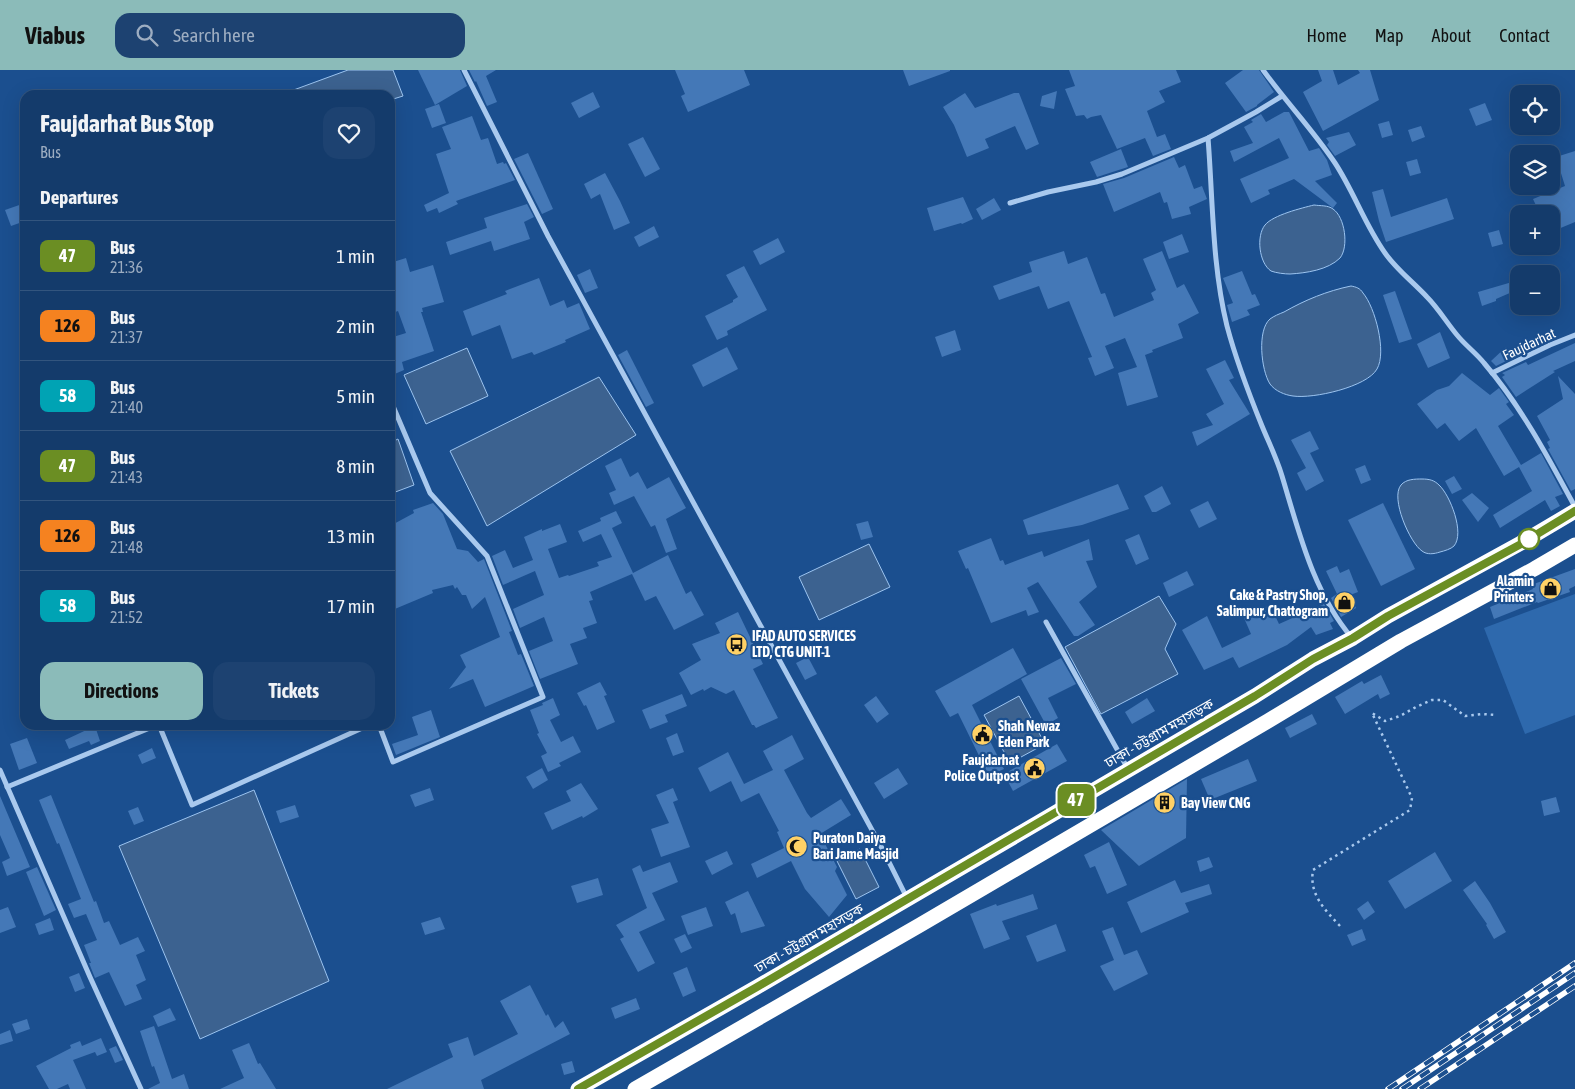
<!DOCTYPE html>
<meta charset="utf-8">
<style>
:root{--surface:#143b6b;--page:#1d4271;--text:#f1f3f6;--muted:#9dadc1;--line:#33557e;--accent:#8bbbb9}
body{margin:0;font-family:"Asap Condensed","Noto Sans Bengali",sans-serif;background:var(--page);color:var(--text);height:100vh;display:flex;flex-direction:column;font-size:19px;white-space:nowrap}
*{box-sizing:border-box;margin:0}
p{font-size:16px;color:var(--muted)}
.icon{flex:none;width:28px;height:28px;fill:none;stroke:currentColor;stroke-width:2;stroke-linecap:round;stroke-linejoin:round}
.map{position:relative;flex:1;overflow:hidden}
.drawer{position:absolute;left:20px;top:20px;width:375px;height:640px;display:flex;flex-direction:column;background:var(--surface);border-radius:15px;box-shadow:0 5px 20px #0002,0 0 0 1px var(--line)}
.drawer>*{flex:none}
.badge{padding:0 10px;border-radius:8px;font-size:18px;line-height:32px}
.buttons{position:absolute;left:1510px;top:15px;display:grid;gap:10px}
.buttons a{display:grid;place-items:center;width:50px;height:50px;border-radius:10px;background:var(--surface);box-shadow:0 5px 20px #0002,0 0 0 1px var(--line);font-size:25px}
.map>.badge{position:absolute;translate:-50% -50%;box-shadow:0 0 0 2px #fff}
h2{padding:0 20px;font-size:19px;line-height:45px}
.round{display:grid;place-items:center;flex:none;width:52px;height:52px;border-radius:15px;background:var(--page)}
.summary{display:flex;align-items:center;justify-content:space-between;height:85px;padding:0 20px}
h1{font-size:24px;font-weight:700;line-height:38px}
.cta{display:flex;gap:10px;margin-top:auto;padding:10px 20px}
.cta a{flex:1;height:58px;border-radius:15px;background:var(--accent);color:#111;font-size:20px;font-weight:700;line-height:58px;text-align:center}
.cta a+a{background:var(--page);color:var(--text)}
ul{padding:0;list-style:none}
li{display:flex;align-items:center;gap:15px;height:70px;padding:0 20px;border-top:1px solid var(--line)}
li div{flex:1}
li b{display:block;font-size:19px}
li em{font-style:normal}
li .badge{min-width:55px;font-weight:700;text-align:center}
header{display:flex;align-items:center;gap:30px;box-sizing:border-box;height:70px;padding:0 25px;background:var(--accent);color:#111}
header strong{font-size:24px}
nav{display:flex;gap:28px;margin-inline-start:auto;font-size:18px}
.search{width:350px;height:45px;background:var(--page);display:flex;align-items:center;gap:12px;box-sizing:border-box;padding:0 18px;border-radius:15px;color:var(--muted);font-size:19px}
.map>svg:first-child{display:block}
</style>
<header>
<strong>Viabus</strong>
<div class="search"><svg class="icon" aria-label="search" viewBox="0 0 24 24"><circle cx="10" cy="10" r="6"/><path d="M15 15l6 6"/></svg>Search here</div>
<nav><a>Home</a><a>Map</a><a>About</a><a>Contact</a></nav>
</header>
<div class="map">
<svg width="1575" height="1019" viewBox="0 0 1575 1019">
<rect width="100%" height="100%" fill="#1b4f8f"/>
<path fill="#2e69ad" d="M1575 524V645L1525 664 1484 558Z"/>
<g fill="#3c6290" stroke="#9cc4f0">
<path d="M348 0H393L403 26 390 30V25H280Z"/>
<path d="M1314 135C1320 136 1328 135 1333 139 1345 147 1349 177 1340 188 1328 200 1306 203 1290 204 1285 204 1276 203 1271 201 1259 193 1256 166 1265 155 1273 145 1302 138 1314 135Z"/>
<path d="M1351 216C1356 217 1360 218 1363 223 1375 237 1387 282 1377 299 1367 317 1313 329 1293 326 1285 325 1275 321 1270 314 1261 300 1257 260 1270 249 1274 246 1279 244 1284 242 1305 230 1327 221 1351 216Z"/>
<path d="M467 278 488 326 426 354 404 305Z"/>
<path d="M599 307 636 365 487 456 450 381Z"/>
<path d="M398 369 414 415 390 424V373Z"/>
<path d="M1422 409C1429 409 1434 410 1439 415 1450 425 1465 463 1454 476 1451 479 1444 481 1440 482 1434 484 1427 485 1422 481 1410 473 1390 428 1401 415 1406 409 1415 409 1422 409Z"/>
<path d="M869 474 890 517 819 550 799 507Z"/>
<path d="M1159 526 1176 554 1165 579 1178 604 1101 644 1065 577Z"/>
<path d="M1019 626 1045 674 1010 693 984 645Z"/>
<path d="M254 720 329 911 200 969 119 776Z"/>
<path d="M860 779 879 817 856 829 837 791Z"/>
</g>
<g fill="#4478b7">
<path d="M418 0H460L467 16 435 35Z"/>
<path d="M469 0H496L486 6 497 32 487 36 476 11 475 12Z"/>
<path d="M675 0H744L750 15 688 42 681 26 685 24Z"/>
<path d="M903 0H950V1L909 16Z"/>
<path d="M1069 0H1176L1181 12 1159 21 1165 32 1147 41 1157 67 1165 64 1171 79 1153 86 1145 68 1117 79 1101 45 1091 47 1087 49 1084 45 1076 46 1065 19 1075 16Z"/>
<path d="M1243 0H1259L1274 22 1257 35V36L1246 42 1225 13Z"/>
<path d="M1318 0H1333L1338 15 1360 3 1358 0H1370L1379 30 1323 61 1303 22 1322 11Z"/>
<path d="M1057 21 1054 39 1040 36 1042 26Z"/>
<path d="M593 22 600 37 579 48 571 33Z"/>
<path d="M965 23 975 38 1014 23H1019L1039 74 1026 80 1015 56 985 69 989 78 967 87 954 55 943 37Z"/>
<path d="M1485 33 1492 50 1476 56 1469 39Z"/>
<path d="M439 34 446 53 432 58 425 39Z"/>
<path d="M1284 42H1289L1309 81 1319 78 1327 90 1332 105 1315 111 1337 133 1333 138 1294 109 1268 120 1270 124 1251 133 1240 109 1289 88 1279 68 1234 92 1230 81 1253 73 1244 57 1253 52 1251 50 1261 44 1266 52Z"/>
<path d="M472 46 481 70 488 68 497 94 503 92 504 94 506 93 515 110 456 131 458 134 439 143 437 138 427 142 424 135 449 123 436 84 451 79 442 57Z"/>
<path d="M1389 51 1393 65 1382 68 1378 54Z"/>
<path d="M1421 56 1425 67 1412 72 1408 60Z"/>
<path d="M1349 62 1356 75 1335 86 1327 75 1329 72 1326 68Z"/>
<path d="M643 67 660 99 645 107 628 74Z"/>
<path d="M1121 79 1128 97 1097 107 1090 92Z"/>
<path d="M1575 81V152L1551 162V144H1540L1533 129 1565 116 1556 87Z"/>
<path d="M528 83 553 139 542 144 514 89Z"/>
<path d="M1174 87 1179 98 1185 95 1194 119 1202 116 1207 129 1189 137 1191 144 1172 149 1167 132 1164 133 1160 122 1114 142 1103 114 1124 108Z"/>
<path d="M1417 89 1421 103 1410 106 1406 92Z"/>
<path d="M605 103 620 131 630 153 614 160 600 124 591 129 584 114Z"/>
<path d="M1383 119 1391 147 1447 128 1454 149 1386 172 1379 151 1372 122Z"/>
<path d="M963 127 973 149 962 154 961 153 934 161 927 138Z"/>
<path d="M994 128 1001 140 982 150 976 139Z"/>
<path d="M25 133V151L11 156 5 140Z"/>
<path d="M527 134 534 147 524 152 530 169 494 181 491 171 450 185 446 172 487 158 484 148Z"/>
<path d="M654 156 659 167 639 177 634 167Z"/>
<path d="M1499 160 1503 174 1492 177 1488 163Z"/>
<path d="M1182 164 1189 182 1169 189 1163 172Z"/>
<path d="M778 168 785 182 760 195 753 181Z"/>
<path d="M1064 181 1068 194 1087 187 1101 224 1105 223 1114 247 1154 230 1151 223 1156 220 1143 189 1162 181 1177 218 1184 214 1199 243 1178 254 1183 268 1152 280 1153 282 1145 285 1158 327 1127 336 1118 303 1137 297 1125 268 1105 276 1114 298 1095 306 1088 288 1092 287 1069 231 1048 239 1039 216 999 230 993 216 1032 202 1029 192Z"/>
<path d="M406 188 410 202 433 195 444 232 422 238 423 242H421L434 281 402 292 404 300 390 306V264H392L393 267 406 263 398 241 390 244V193Z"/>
<path d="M744 196 767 240 727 261 728 265 717 270 705 246 733 232V230L738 227 726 205Z"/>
<path d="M590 199 598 218 585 223 577 205Z"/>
<path d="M1242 201 1252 225 1255 224 1260 235 1247 240 1250 245 1232 252 1227 235 1233 233 1223 208Z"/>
<path d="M539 208 550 236 564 230 567 238 579 233 590 259 565 270 566 272 534 285 532 282 512 289 500 255 472 266 463 241 507 224 505 221Z"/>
<path d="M1519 210V219L1496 229V231L1482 236 1478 222Z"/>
<path d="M1395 221 1412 269 1399 273 1383 225Z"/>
<path d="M955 260 961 280 942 287 935 267Z"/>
<path d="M1440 262 1450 288 1428 298 1417 274Z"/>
<path d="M1575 273V291L1553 301 1555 302 1516 327 1502 307 1505 305 1502 303 1526 292 1528 295Z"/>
<path d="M727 277 738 299 703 317 692 295Z"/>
<path d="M1506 277 1514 287 1496 296 1491 291Z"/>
<path d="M627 280 654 333 646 337 618 285Z"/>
<path d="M1225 290 1234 308 1229 310 1250 344 1197 376 1192 362 1213 355 1206 344 1224 334 1206 299Z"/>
<path d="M1462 303 1490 325 1499 318 1509 332 1506 334 1514 345 1498 356 1521 395 1541 383 1563 424 1555 427 1560 436 1551 441 1545 430 1500 458 1493 445 1532 421 1519 397 1504 406 1476 358 1459 371 1445 353 1437 359 1417 334 1437 320 1449 316Z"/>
<path d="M1558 306 1575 324V419L1571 421 1548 379 1550 378 1547 372 1550 370 1537 346 1563 329Z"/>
<path d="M1310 361 1319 379 1310 383 1324 411 1306 421 1297 403 1306 398 1291 370Z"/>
<path d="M621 388 630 407 638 402 647 419 669 407 686 438 666 449 677 479 666 483 655 455 651 457 634 426 614 435 609 423 616 420 605 396Z"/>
<path d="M1365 395 1371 410 1361 414 1355 399Z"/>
<path d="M1454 406 1462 419 1452 424 1445 411Z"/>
<path d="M1118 414 1129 439 1082 455 1028 465 1023 450Z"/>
<path d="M1162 416 1171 434 1156 442H1152L1144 426Z"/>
<path d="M1472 423 1489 438 1478 452 1462 430Z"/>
<path d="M1208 431 1217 449 1199 458 1190 440Z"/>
<path d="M433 433 443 444 457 479 468 481 478 492 484 489 512 561 509 562 518 585 521 584 534 616 485 637 473 609 449 619 466 597 460 585 500 567 485 527 472 539 466 525H462L457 517 455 519 453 515 432 520 433 523 390 541V456L414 443 413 440Z"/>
<path d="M1383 433 1415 499 1381 516 1348 450Z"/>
<path d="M616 441 622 453 612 458 633 503 668 485 686 524 691 521 704 545 674 560 656 526 645 531 632 504 590 522 593 530 589 531 597 553 583 558 587 568 570 574 578 594 540 609 529 581 553 571 544 547 520 558 513 539 544 525 535 501 503 515 492 486 505 480 513 498 533 490 524 467 542 459V461L560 454 567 472 548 479 559 508 568 505 569 506 599 496 597 492 612 487 601 464 583 472 578 461 601 451 600 448Z"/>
<path d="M868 451 873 467 861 470 856 454Z"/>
<path d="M1139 464 1149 489 1136 495 1125 470Z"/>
<path d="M991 468 1000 491 1003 490 1005 495 1042 481 1044 487 1089 469 1093 490 1086 491 1097 517 1079 532 1095 555 1078 566H1074L1038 512 1027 518 1039 542 1028 546 1026 540 991 553 968 498 966 499 958 481Z"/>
<path d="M1337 496 1340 503 1349 499 1358 522 1350 525 1356 538 1341 547 1331 528 1337 524 1326 501Z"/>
<path d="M1575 499V516L1569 519 1570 522 1538 533 1537 532 1494 549 1490 537 1533 519 1531 515Z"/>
<path d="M1187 501 1194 515 1169 527 1163 513Z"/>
<path d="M1324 534 1334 551 1330 553 1333 559 1316 565 1311 557 1287 575 1239 598 1233 587 1204 600 1182 560 1207 546 1222 578 1251 564 1244 548 1270 535 1279 554Z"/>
<path d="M738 542 763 594 753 599 778 648 756 658 754 655H752L734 620 726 624 711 617 704 621 703 619 691 625 679 603 701 590 692 574 720 563 715 553Z"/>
<path d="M1013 578 1027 604 972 635 1004 699 989 706 958 643 950 647 935 621Z"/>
<path d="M808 587 817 604 805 610 796 593Z"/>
<path d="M1061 588 1076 614 1048 628 1058 648 1046 655 1021 609Z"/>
<path d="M1381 605 1390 624 1380 629 1378 624 1345 644 1335 627 1362 611 1364 614Z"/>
<path d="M600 612 607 625 604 626 615 652 597 660 586 635 584 636 577 623Z"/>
<path d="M682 624 687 636 665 645 668 652 650 659 642 640Z"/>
<path d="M876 626 889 644 877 653 864 635Z"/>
<path d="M553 628 560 645 550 650 561 672 573 666 581 682 559 693 561 696 548 702 541 686 547 683 537 664 539 663 530 640 543 635 542 633Z"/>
<path d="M1147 628 1155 641 1132 654 1125 642Z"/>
<path d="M431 640 440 667 396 685 392 674 418 665 412 647Z"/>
<path d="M1312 644 1317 654 1290 668 1285 658Z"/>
<path d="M95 656 100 671 91 675 89 671 69 679 65 670Z"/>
<path d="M677 663 684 682 673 686 666 668Z"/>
<path d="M792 665 804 689 784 700 807 743 811 748 841 729 851 745 820 764 837 797 835 801 847 825 829 847 805 819 791 791 757 808 751 794 784 778 777 762 779 761 759 723 741 732 731 711 710 722 698 698 728 682 744 714 773 700 763 681Z"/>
<path d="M27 668 37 693 19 700 10 674Z"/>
<path d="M1057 674 1067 691 1013 721 1004 704Z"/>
<path d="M152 678 156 688 142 694 138 685Z"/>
<path d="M1248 689 1257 711 1210 730 1201 709Z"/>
<path d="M542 698 548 710 533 719 526 707Z"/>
<path d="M898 698 908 714 884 729 874 713Z"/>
<path d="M1187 709 1186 768 1139 796 1101 760Z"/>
<path d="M581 713 598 739 583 748 582 746 552 760 544 743 571 731 566 721Z"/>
<path d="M430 718 434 730 415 737 410 725Z"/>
<path d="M673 718 678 730 673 732 690 777 661 787 651 759 669 753 656 725Z"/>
<path d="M51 725 94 832 96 831 104 853 109 851 120 875 138 867 145 881 136 885 146 910 136 915 142 929 125 936 109 902 95 908 89 893H91L84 875 97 870 86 844 74 848 68 834 81 829 59 773 57 774 39 730Z"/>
<path d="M0 726 30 797 7 806 2 792 10 788 0 765Z"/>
<path d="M1556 727 1560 742 1544 746 1541 731Z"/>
<path d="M295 735 299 747 280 753 276 741Z"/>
<path d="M138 737 144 751 134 755 128 741Z"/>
<path d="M1109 772 1127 815 1107 824 1095 796 1090 798 1084 785Z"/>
<path d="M727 781 733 794 712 805 705 791Z"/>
<path d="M1435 782 1452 811 1405 839 1388 811Z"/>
<path d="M1209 787 1213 797 1200 802 1197 791Z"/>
<path d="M670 792 678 812 652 823 665 850 639 862 655 893 638 902 620 869 624 867 616 855 647 838 632 799 640 795 643 802Z"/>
<path d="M37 797 56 840 44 846 26 802Z"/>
<path d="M598 808 603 825 577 833 571 816Z"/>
<path d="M1175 810 1181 823 1209 814 1212 824 1185 833 1189 842 1141 863 1127 832Z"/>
<path d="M1475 811 1490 833 1506 862 1494 869 1486 855 1487 854 1463 820Z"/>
<path d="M748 821 765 856 741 863 735 843 731 845 725 832Z"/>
<path d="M1033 824 1038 839 1002 851 1010 869 984 879 970 844 996 834 997 836Z"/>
<path d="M1368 831 1375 842 1364 850 1357 839Z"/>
<path d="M8 837 16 857 0 863V840Z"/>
<path d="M706 837 713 856 688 865 681 846Z"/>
<path d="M440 847 445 859 425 865 421 853Z"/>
<path d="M50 848 54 860 39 865 35 854Z"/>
<path d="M1056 854 1066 881 1037 892 1026 866Z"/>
<path d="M1113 857 1124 885 1137 880 1148 904 1114 921 1100 896 1114 890 1102 861Z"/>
<path d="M1362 859 1366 870 1352 876 1347 865Z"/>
<path d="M685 864 692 878 681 883 674 869Z"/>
<path d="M687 897 696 921 683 927 673 903Z"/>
<path d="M79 903 85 918 75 922 69 907Z"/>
<path d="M530 915 546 946 548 944 555 958 563 951 570 964 481 1010 484 1019H387L453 987 448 974 468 967 474 986 518 964 500 931Z"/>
<path d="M636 928 640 939 615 949 611 938Z"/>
<path d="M170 938 176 950 158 957 153 946Z"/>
<path d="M27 949 30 959 16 964 12 954Z"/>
<path d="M154 956 172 1009 184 1004 189 1019H148L160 1013 154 996 152 997 140 961Z"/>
<path d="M10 960 13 971 0 975V964Z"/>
<path d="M101 968 107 982 97 986 95 982 73 990 86 1019H70L68 1014 57 1019H49L36 996 71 978 70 975 80 971 82 976Z"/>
<path d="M249 973 258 994 260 993 276 1019H220L244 1008 232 980Z"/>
<path d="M116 976 123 990 115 993 109 979Z"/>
<path d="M572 991 575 1002 564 1005 561 994Z"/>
</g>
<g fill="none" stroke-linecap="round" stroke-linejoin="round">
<path stroke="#a9c9ee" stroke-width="2.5" stroke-dasharray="2.5 4" stroke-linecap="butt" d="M1340 856C1324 839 1309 824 1313 800L1410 740 1412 728 1372 643 1385 651 1400 646 1416 637 1432 630H1443L1465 646 1482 644 1496 645"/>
<g stroke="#a9c9ee" stroke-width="5">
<path d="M464 0 548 166 884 782 907 828"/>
<path d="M1263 0C1286 32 1313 60 1335 93 1354 122 1365 155 1385 183 1396 199 1413 212 1427 227 1438 238 1447 253 1457 265 1465 275 1476 283 1484 293 1521 336 1548 387 1575 437"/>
<path d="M1208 68C1213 131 1212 195 1227 256 1236 290 1249 324 1262 356 1269 373 1277 389 1282 406 1299 462 1313 522 1352 568"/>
<path d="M1010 133 1048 122 1096 112 1122 104 1208 68 1256 42 1282 26"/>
<path d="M1492 303 1550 275 1575 265"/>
<path d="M1046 552 1128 699"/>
<path d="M159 655 192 735 369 655"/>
<path d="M379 655 393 692 543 627 487 486 430 423 390 329"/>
<path d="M0 700 90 907 141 1019"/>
<path d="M7 717 157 655"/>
</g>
<g stroke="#fff" stroke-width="15">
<path d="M578 1019 757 917 1255 626 1313 589 1353 568 1388 546 1521 473 1575 441"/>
<path d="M635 1019 920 855 1268 651 1401 571 1534 499 1575 475"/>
</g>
<defs>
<g id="rail">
<path d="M1388 1019 1575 893"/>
<path d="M1402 1019 1575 903"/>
<path d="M1420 1019 1575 916"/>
</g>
</defs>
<use href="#rail" stroke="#fff" stroke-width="5.5"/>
<use href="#rail" stroke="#1b4f8f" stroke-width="4" stroke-dasharray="11" stroke-linecap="butt"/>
</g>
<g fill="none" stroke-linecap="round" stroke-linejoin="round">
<defs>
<path id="line" d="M578 1019 757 917 1255 626 1313 589 1353 568 1388 546 1521 474 1575 441"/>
</defs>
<use href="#line" stroke="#fff" stroke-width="11"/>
<use href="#line" stroke="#6b8e23" stroke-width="8"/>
</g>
<defs>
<symbol id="shop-disc" viewBox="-11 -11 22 22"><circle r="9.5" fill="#ffd166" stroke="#1b4f8f"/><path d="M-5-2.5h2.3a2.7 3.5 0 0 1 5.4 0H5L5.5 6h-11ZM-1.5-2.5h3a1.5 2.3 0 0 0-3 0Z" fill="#111"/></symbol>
<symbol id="bus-disc" viewBox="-11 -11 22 22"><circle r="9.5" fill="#ffd166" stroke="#1b4f8f"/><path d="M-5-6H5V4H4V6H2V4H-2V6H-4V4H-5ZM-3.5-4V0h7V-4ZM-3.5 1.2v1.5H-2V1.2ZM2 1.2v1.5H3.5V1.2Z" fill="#111"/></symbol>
<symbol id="civic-disc" viewBox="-11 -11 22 22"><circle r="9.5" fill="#ffd166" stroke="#1b4f8f"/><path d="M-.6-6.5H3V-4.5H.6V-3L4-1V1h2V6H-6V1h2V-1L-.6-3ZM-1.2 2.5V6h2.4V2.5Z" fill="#111"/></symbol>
<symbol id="building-disc" viewBox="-11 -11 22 22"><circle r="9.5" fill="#ffd166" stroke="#1b4f8f"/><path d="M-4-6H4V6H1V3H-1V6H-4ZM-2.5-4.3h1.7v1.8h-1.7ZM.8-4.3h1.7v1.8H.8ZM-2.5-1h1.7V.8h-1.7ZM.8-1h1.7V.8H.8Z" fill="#111"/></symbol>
<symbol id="mosque-disc" viewBox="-11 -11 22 22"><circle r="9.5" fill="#ffd166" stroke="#1b4f8f"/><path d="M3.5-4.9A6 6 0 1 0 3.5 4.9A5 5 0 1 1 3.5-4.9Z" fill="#111"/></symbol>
</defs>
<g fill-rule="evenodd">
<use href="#shop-disc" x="1538" y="506" width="25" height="25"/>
<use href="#shop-disc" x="1332" y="520" width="25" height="25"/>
<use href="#bus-disc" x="724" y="562" width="25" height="25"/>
<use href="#civic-disc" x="970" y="652" width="25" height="25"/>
<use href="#civic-disc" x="1022" y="686" width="25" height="25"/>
<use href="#building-disc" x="1152" y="720" width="25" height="25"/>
<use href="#mosque-disc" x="784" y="764" width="25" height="25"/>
</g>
<circle fill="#fff" stroke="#6b8e23" stroke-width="2.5" cx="1529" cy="469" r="10"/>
<g text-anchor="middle" stroke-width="4.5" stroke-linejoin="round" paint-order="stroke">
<g font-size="14" fill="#fff" stroke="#1b4f8f">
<text transform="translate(1529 274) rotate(-25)" y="5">Faujdarhat</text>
<text transform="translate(1159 663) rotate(-30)" y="5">ঢাকা - চট্টগ্রাম মহাসড়ক</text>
<text transform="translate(809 868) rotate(-30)" y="5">ঢাকা - চট্টগ্রাম মহাসড়ক</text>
</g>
<g font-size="14" font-weight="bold" fill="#fff" stroke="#1b4f8f" text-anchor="start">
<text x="1534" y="516" text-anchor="end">Alamin<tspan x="1534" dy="16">Printers</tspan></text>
<text x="1328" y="530" text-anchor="end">Cake &amp; Pastry Shop,<tspan x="1328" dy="16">Salimpur, Chattogram</tspan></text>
<text x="752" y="571">IFAD AUTO SERVICES<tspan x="752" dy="16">LTD, CTG UNIT-1</tspan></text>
<text x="998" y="661">Shah Newaz<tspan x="998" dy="16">Eden Park</tspan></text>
<text x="1019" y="695" text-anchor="end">Faujdarhat<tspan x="1019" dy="16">Police Outpost</tspan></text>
<text x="1181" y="738">Bay View CNG</text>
<text x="813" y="773">Puraton Daiya<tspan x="813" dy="16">Bari Jame Masjid</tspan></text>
</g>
</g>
</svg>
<div class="buttons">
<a><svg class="icon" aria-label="locate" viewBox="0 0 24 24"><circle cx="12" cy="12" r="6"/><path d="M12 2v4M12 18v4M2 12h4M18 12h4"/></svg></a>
<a><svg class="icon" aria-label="layers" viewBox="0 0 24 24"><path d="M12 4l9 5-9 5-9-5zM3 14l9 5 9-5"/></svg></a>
<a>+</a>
<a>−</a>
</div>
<b class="badge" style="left:1076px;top:730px;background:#6b8e23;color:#fff">47</b>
<section class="drawer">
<div class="summary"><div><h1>Faujdarhat Bus Stop</h1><p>Bus</p></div><a class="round"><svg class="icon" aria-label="heart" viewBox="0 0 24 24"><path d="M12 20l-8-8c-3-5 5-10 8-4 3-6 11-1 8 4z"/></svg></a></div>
<h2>Departures</h2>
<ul>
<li><span class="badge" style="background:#6b8e23;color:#fff">47</span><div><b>Bus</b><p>21:36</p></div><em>1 min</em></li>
<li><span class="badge" style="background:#f58220;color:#111">126</span><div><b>Bus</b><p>21:37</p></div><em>2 min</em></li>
<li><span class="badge" style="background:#00a3b4;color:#fff">58</span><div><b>Bus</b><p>21:40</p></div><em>5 min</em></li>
<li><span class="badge" style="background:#6b8e23;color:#fff">47</span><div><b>Bus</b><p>21:43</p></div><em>8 min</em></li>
<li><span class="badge" style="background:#f58220;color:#111">126</span><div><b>Bus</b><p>21:48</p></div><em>13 min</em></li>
<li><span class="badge" style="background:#00a3b4;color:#fff">58</span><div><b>Bus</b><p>21:52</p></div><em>17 min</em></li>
</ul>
<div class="cta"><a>Directions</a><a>Tickets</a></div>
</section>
</div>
